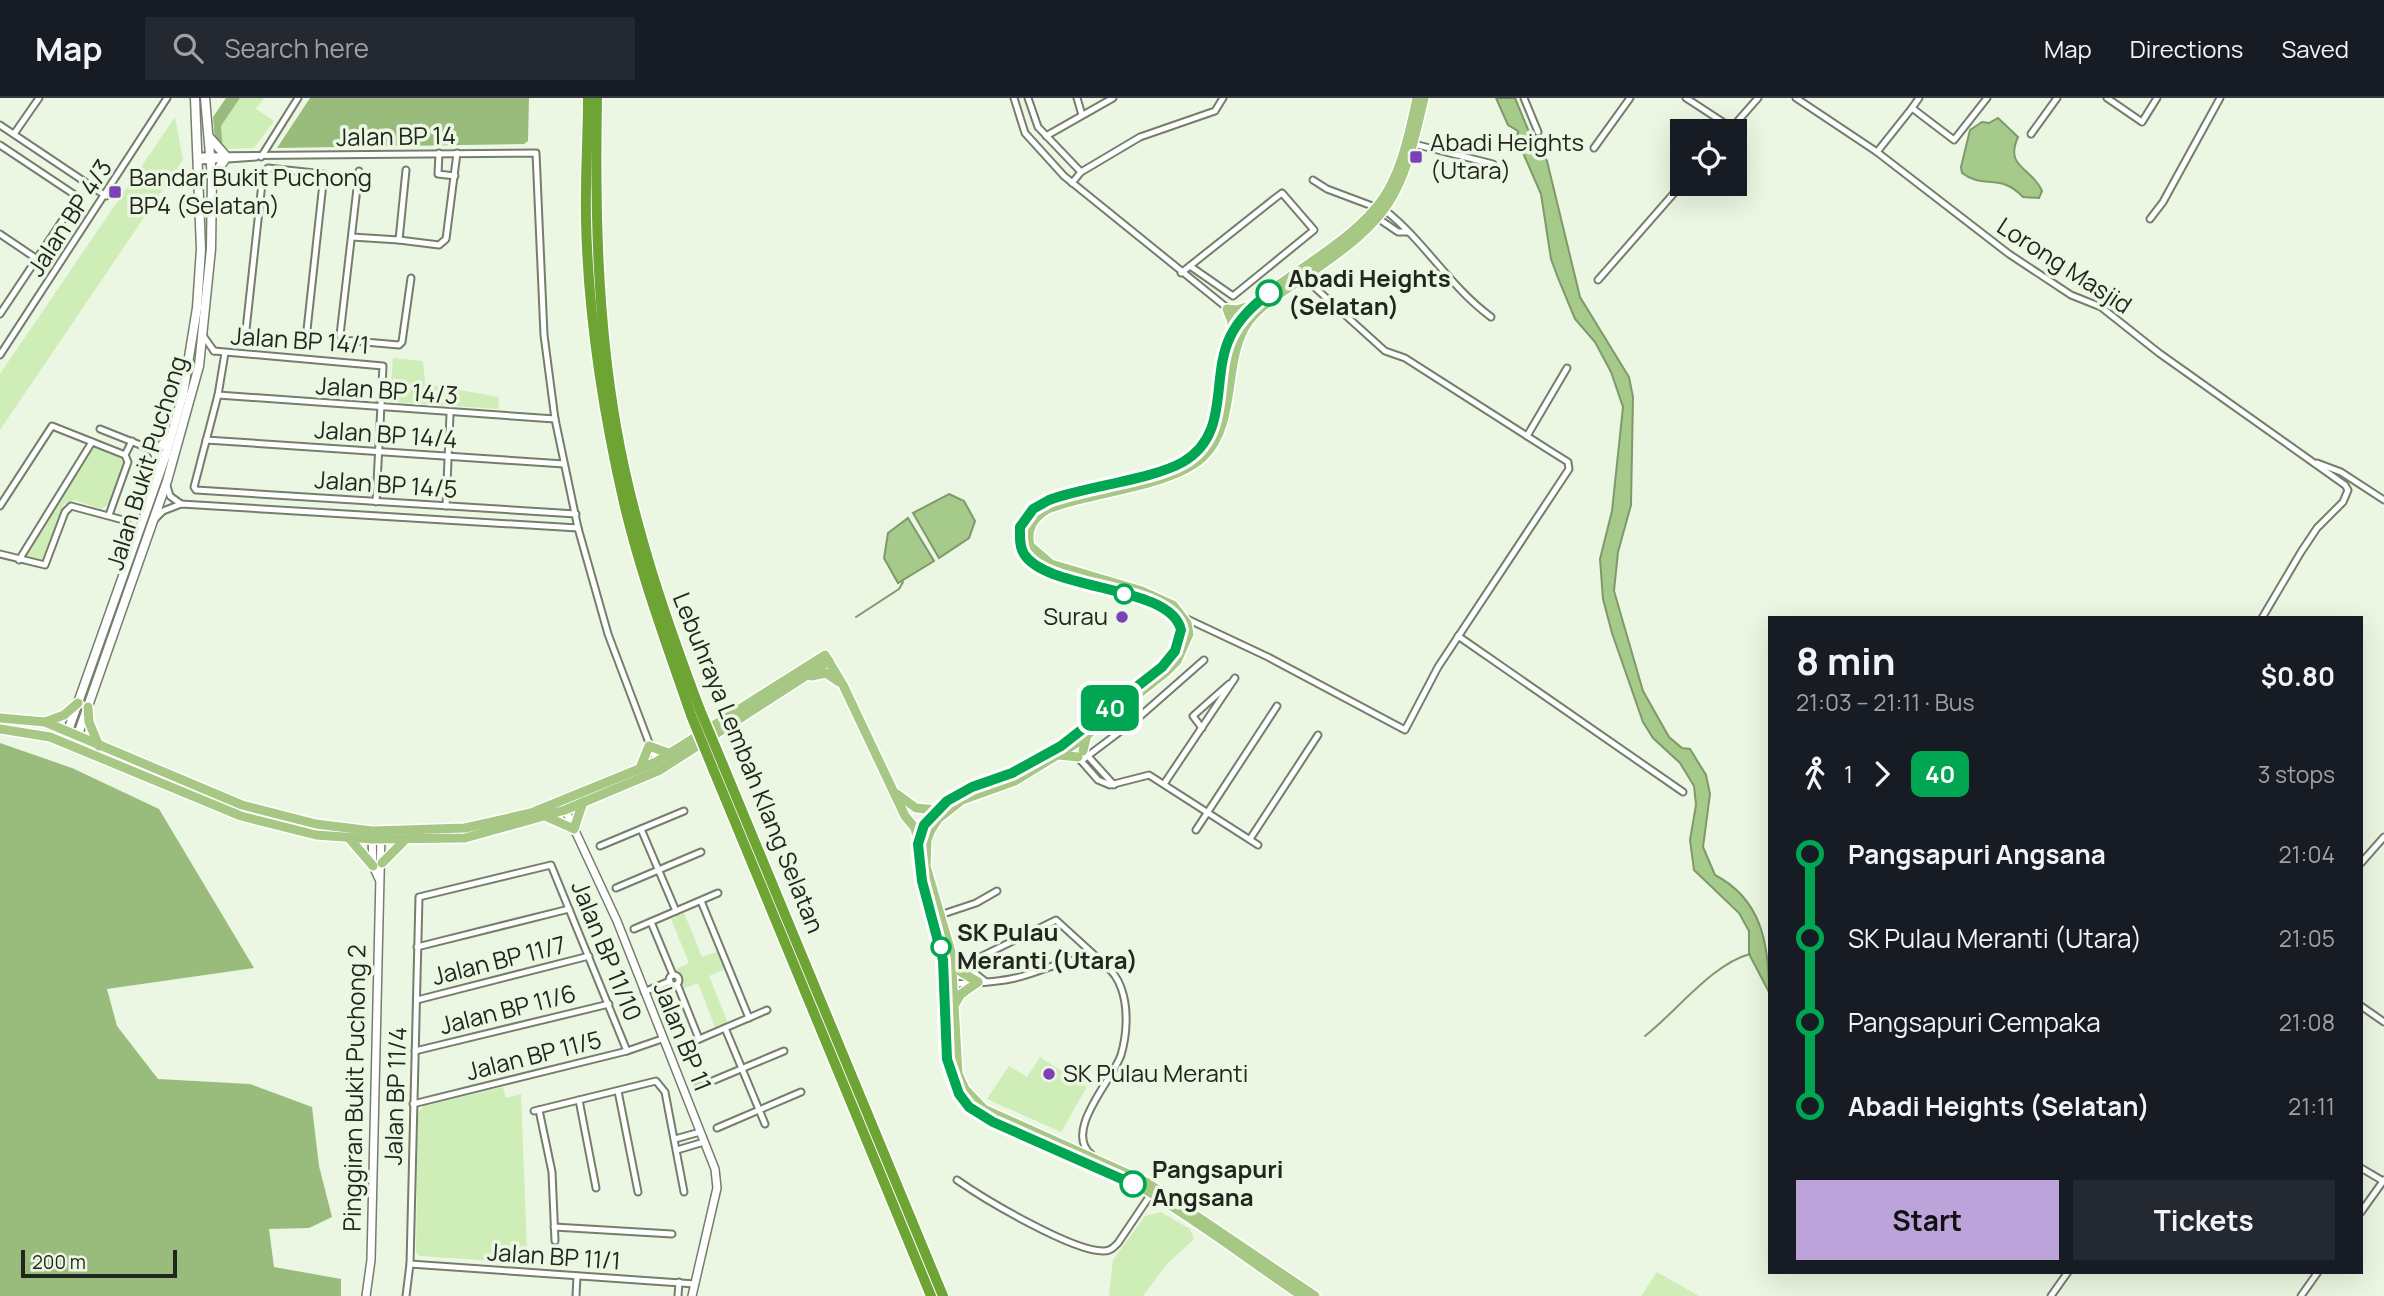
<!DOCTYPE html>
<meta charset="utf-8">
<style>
:root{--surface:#171b24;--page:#242831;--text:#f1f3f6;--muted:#9ea1a6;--line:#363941;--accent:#bca3da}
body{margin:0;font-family:Manrope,sans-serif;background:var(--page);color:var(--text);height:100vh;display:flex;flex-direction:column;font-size:26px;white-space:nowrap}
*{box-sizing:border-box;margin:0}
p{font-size:23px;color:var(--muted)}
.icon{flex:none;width:38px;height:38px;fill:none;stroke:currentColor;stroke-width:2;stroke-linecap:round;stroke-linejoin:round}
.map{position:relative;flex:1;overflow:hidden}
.sheet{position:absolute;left:1768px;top:518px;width:595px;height:658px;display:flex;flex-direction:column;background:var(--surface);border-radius:0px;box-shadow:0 7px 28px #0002}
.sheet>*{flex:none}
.badge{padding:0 14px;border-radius:10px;font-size:24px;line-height:46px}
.fabs{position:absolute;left:1670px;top:21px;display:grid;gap:14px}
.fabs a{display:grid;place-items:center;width:77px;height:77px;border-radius:0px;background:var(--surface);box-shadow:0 7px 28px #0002;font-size:35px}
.scale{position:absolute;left:21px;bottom:18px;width:156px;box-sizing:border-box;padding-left:7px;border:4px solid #21261e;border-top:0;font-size:19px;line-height:24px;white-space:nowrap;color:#21261e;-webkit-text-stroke:5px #ebf7e2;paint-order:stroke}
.map>.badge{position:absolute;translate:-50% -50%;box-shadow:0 0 0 4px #fff}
.legs{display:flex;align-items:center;gap:10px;height:77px;padding:0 28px;font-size:23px}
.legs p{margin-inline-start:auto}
.summary{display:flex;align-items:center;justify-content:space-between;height:119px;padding:0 28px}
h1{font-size:38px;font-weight:700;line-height:52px}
.cta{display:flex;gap:14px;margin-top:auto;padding:14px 28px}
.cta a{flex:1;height:80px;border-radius:0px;background:var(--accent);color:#111;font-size:28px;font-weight:700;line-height:80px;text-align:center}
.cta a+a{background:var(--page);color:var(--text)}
ul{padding:0 28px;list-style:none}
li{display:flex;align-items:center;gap:24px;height:84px;font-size:26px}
li i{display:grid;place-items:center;width:10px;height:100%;margin:0 9px;background:currentColor}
li i::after{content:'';width:18px;height:18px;margin:-9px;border:5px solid;border-radius:50%;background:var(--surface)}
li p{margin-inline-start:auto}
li:first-child i{background:linear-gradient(#0000 50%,currentColor 0)}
li:last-child i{background:linear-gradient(currentColor 50%,#0000 0)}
header{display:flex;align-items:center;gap:42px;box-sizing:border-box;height:98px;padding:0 35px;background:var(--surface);border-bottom:2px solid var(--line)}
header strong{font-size:33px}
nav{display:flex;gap:38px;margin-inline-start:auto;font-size:24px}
.search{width:490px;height:63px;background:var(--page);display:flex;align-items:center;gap:18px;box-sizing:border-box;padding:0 24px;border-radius:0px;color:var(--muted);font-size:26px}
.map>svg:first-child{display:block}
</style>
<header>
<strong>Map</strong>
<div class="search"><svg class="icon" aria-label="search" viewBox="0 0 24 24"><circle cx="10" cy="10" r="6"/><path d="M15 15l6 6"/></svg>Search here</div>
<nav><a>Map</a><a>Directions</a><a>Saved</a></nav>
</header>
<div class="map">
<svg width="2384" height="1198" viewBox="0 0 2384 1198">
<rect width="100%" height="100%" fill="#ebf7e2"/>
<g fill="#cfedb7">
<path d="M240 0H264L256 11 274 23 254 50 223 51 221 28Z"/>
<path d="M175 19 183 62 0 332V276Z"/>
<path d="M393 260 423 263 425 286 499 299 498 311 394 304 390 300Z"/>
<path d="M97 348 119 358 124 365 109 406 101 411 75 402 64 406 42 462 38 465 24 460 92 349Z"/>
<path d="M684 815 702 859 717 854 725 871 709 878 728 925 715 929 698 885 683 891 681 877 675 872 689 865 671 821Z"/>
<path d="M1040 959 1087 989 1061 1034 987 1001 1009 968 1027 979Z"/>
<path d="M503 989 506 1000 521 996 527 1153 513 1152 512 1164 419 1158 416 1154 418 1015 424 1008Z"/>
<path d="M1161 1114 1190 1131 1194 1141 1166 1167 1143 1198H1109L1113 1162 1145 1118Z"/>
<path d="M1657 1174 1699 1198H1641Z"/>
</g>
<g fill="#99bc7d">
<path d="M226 0H240L221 28 223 51 215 43 213 19Z"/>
<path d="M310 0H529L528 43 524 46 277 50Z"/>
<path d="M0 645 72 670 159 711 254 870 107 891 117 928 158 981 250 986 312 1009 319 1068 332 1119 309 1130 269 1131 274 1169 341 1181V1198H0Z"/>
</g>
<g fill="#a6ca8a" stroke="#7e996a" stroke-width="2">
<path d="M1496 0H1515L1529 34 1547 63 1580 199 1629 279 1633 299 1631 407 1618 454 1614 493 1643 593 1669 639 1682 650 1690 651 1706 677 1710 696 1703 749 1715 777C1761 801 1769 845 1769 894L1749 856V833L1739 815 1694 772 1690 742 1696 707 1694 688 1680 665 1653 640 1643 624 1612 535 1603 501 1600 461 1612 413 1623 309 1611 274 1595 244 1575 221 1558 180 1551 161 1541 96 1517 41 1518 33 1508 27Z"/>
<path d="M1998 20 2018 39C2004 70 2032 69 2042 93L2039 100 2023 99C1999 74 1984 92 1962 75L1961 69 1970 32 1982 24 1989 25Z"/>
<path d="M949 396 964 403 975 423 969 440 939 460 913 415Z"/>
<path d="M908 420 934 463 898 485 884 460 888 435Z"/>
</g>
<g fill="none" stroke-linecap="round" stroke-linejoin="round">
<g stroke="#7e996a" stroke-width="2">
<path d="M856 519 899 491 903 484"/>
<path d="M1645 938C1676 914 1712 866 1750 856"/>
</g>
<defs>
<g id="minor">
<path d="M1014 0 1025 35 1064 78 1242 222"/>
<path d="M1028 0 1038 29 1081 74"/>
<path d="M1077 0 1082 17"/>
<path d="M1524 0 1538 34"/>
<path d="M1686 0 1732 30"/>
<path d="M1796 0 1877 54 2009 156 2071 197 2101 209 2159 255 2345 387 2348 392 2343 404 2317 430 2301 454 2262 520"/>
<path d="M2107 0 2142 24 2157 0"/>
<path d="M1912 10 1919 0"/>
<path d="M0 27 106 98"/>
<path d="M1729 33 1758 0"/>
<path d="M14 36 39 0"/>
<path d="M2031 36 2057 0"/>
<path d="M1046 38 1113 0"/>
<path d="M1414 46 1493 66"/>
<path d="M0 47 78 99 0 216"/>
<path d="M1594 50 1630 0"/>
<path d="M1877 54 1912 10 1954 42 1987 0"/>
<path d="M439 55 438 76 455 78"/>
<path d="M261 59 298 0"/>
<path d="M200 63 256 59"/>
<path d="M359 73 340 237 342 242 399 247 402 244 411 180"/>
<path d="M1313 82 1327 91 1375 109"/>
<path d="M1072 85 1081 74 1140 39 1215 13 1223 0"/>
<path d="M1386 113C1425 144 1450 189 1491 219"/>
<path d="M1379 121 1398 134H1408"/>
<path d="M2150 121 2163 104 2220 0"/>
<path d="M0 136 37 161"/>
<path d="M352 139 399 142 406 72"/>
<path d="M399 142 439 147 446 141 457 55"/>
<path d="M1181 175 1274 101 1282 95 1314 132 1233 198 1190 168"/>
<path d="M1598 182 1682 86"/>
<path d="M204 239 214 253"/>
<path d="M245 241 263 76 268 70 324 76 306 241"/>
<path d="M214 253 383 268 376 404"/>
<path d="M225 255 218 297 194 389 196 392 576 416"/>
<path d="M0 257 167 0"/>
<path d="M218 297 555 321"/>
<path d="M100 331 168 358"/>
<path d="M1527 338 1567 270"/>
<path d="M206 342 564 366"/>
<path d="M2317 365 2341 374 2384 402"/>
<path d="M167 388 170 398 181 406"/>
<path d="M0 408 52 328 125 357"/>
<path d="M446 408 450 316"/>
<path d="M109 417 128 364 125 357 132 343"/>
<path d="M155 421 163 413 181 406 578 430 555 321 544 237 536 55 200 58"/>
<path d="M578 430 608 536 657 666"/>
<path d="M0 456 45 467 65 414 71 408 127 423"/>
<path d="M19 462 92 344"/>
<path d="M1185 520 1268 559 1405 632 1438 569 1569 371 1568 364 1552 354 1405 260 1385 253 1312 187 1306 178"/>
<path d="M1458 538 1683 694"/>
<path d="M1202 630 1193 618 1229 586"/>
<path d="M1086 656 1114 687"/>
<path d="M1076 657 1098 682 1110 687 1149 677 1258 747"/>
<path d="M1081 663 1138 620 1204 562"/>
<path d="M1164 686 1235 580"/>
<path d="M641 731 676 813"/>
<path d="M1196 732 1277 608"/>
<path d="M1250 741 1318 637"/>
<path d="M600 748 684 713"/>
<path d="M2361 765 2384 739"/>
<path d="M616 790 701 754"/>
<path d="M701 803 749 920"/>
<path d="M940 817 976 805 997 793"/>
<path d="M651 824 673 877"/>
<path d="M634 831 718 795"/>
<path d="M417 849 569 811"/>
<path d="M958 862 986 884"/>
<path d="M967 870 978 860 1056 822 1101 863"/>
<circle cx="674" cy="882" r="5"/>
<path d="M677 886 699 941"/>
<path d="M951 886C972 885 994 885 1015 880 1034 876 1051 867 1070 863 1127 851 1133 917 1121 957 1113 981 1063 1033 1091 1056"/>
<path d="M644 894 670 883"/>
<path d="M417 902 589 858"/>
<path d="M2361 908 2384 924"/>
<path d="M725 930 765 1026"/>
<path d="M683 948 767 912"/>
<path d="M415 953 609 906"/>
<path d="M698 989 784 953"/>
<path d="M618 993 638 1094"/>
<path d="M579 1002 596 1090"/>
<path d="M413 1006 627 953 662 941"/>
<path d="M539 1012 552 1074 555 1143"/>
<path d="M534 1013 656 983 665 994 684 1094"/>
<path d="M717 1030 801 994"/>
<path d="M675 1041 700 1034"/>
<path d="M677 1052 704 1044"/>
<path d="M2361 1070 2383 1083"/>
<path d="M957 1082C984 1101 1073 1154 1104 1153 1110 1153 1113 1150 1118 1145L1151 1096"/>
<path d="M2361 1114 2384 1082"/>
<path d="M554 1129 672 1136"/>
<path d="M410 1166 695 1186"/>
<path d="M406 1198 410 1166 419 799 551 767 627 953"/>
<path d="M576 1198 577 1178"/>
<path d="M678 1198 679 1184"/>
<path d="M2051 1198 2068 1174"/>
<path d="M2301 1198 2318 1174"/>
</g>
<g id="tertiary">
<path d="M563 707 617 823 715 1071 717 1090 692 1198"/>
<path d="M372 738 373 768 379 781"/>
<path d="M366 1198 371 1162 381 736"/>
</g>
<g id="secondary">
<path d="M210 40 225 57"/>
<path d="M212 79 224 63"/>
<path d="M159 373 157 358 152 351 160 349 170 339"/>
<path d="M64 644 166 357 183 296 197 210 201 151 195 0"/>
<path d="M74 648 167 383 199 268 211 151 212 79 205 0"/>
</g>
<g id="primary">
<path d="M1231 233 1232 224 1227 211 1237 212 1252 207"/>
<path d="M811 578 826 575 839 584"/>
<path d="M88 609 89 624 99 648"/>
<path d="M0 620 45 624 242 707 316 726 372 733 465 730 531 715 656 664 825 557 843 587 905 718 915 730 918 743"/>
<path d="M45 624 64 617 78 605"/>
<path d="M0 631 50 639 241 718 316 737 372 741 465 740 565 712 660 672 829 563"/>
<path d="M1083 653 1087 637"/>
<path d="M1059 657 1078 659"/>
<path d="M640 670 649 648 671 656"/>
<path d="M897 696 916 710 937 712"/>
<path d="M547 719 574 731 583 704"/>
<path d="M349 740 373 768"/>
<path d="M382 765 404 743"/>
<path d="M953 858 961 874 978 884"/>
<path d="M955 906 961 896 978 884"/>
<path d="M1302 1198C1250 1163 1198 1123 1144 1091 1114 1073 1079 1062 1047 1048 1016 1034 971 1023 955 990 933 943 951 887 939 838 929 799 902 753 932 717 958 685 1005 682 1039 661 1083 635 1122 600 1162 569L1175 553 1181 532C1171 486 1048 494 1024 456 1019 448 1020 438 1020 429L1033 411 1049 402C1093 386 1158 384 1194 356 1231 328 1213 262 1240 223 1254 201 1279 187 1300 172 1383 114 1396 101 1417 0"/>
<path d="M1315 1198 1146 1084 984 1011 965 991 958 976 951 854 926 768 927 742 931 732 938 721 962 702 1015 683 1077 645 1166 574 1177 563 1189 536 1187 525 1173 507 1142 493 1051 466 1030 448C1026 431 1033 420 1048 411 1090 394 1171 389 1203 359 1237 326 1223 268 1245 229 1258 207 1285 193 1306 178 1392 119 1401 101 1424 0"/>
</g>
<g id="motorway">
<path d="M588 0C588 40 585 81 586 122 588 216 603 313 624 405 641 477 667 547 691 617"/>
<path d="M597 0C595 110 597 219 616 328 633 426 665 519 700 612"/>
<path d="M723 667 943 1198"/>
<path d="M713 671 931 1198"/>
</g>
</defs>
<use href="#minor" stroke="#747e6c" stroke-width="9"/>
<use href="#tertiary" stroke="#747e6c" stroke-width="10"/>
<use href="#secondary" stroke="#747e6c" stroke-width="11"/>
<use href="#primary" stroke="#fff" stroke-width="12"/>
<use href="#motorway" stroke="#fff" stroke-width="13"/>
<use href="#minor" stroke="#fff" stroke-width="5"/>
<use href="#tertiary" stroke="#fff" stroke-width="7"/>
<use href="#secondary" stroke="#fff" stroke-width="8"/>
<use href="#primary" stroke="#a7c885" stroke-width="9"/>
<use href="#motorway" stroke="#6da434" stroke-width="10"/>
<defs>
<g id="motorway-bridge">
<path d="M700 612 723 667"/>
<path d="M691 617 713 671"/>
</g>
</defs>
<use href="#motorway-bridge" stroke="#fff" stroke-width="13" stroke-linecap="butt"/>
<use href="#motorway-bridge" stroke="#6da434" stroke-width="10"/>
</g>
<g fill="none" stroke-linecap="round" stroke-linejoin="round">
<defs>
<path id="line-1" d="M1133 1086 993 1024 969 1009 959 996 947 961 943 862 922 783 918 746 924 727 947 703 972 689 1012 675 1061 648 1162 569 1175 553 1181 532C1171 486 1048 494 1024 456 1019 448 1020 438 1020 429L1033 411 1049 402C1087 388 1151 382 1183 364 1231 336 1210 281 1230 239 1239 220 1254 207 1269 195"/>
</defs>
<use href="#line-1" stroke="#fff" stroke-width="16"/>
<use href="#line-1" stroke="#00a651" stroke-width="10"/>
</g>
<g fill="#7c41b7" stroke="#ebf7e2" stroke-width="2.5">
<rect x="1409" y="52" width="14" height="14" rx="3.5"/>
<rect x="108" y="87" width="14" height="14" rx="3.5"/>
<circle cx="1122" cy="519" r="7"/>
<circle cx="1049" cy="976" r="7"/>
</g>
<g fill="#fff" stroke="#00a651" stroke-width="3.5">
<circle cx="1269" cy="195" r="12"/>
<circle cx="1124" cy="496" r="9"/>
<circle cx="941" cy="849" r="9"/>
<circle cx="1133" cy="1086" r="12"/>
</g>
<g text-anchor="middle" stroke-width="7" stroke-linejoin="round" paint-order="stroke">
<g font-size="24" fill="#21261e" stroke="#ebf7e2">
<text transform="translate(396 39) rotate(-1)" y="8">Jalan BP 14</text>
<text transform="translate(70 120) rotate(-57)" y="8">Jalan BP 4/3</text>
<text transform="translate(2064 168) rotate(33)" y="8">Lorong Masjid</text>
<text transform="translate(300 243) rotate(4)" y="8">Jalan BP 14/1</text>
<text transform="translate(387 293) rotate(4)" y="8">Jalan BP 14/3</text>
<text transform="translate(386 337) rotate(4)" y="8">Jalan BP 14/4</text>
<text transform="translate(147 365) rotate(-73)" y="8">Jalan Bukit Puchong</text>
<text transform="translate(386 387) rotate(4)" y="8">Jalan BP 14/5</text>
<text transform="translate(748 665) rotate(68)" y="8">Lebuhraya Lembah Klang Selatan</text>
<text transform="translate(606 853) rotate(68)" y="8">Jalan BP 11/10</text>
<text transform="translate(499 863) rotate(-14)" y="8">Jalan BP 11/7</text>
<text transform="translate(508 912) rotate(-14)" y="8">Jalan BP 11/6</text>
<text transform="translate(682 939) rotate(68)" y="8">Jalan BP 11</text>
<text transform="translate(534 958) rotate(-14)" y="8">Jalan BP 11/5</text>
<text transform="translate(355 990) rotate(-89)" y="8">Pinggiran Bukit Puchong 2</text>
<text transform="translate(396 998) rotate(-88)" y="8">Jalan BP 11/4</text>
<text transform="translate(554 1159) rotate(4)" y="8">Jalan BP 11/1</text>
</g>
<g font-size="24" fill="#21261e" stroke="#ebf7e2" text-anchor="start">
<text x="1430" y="53">Abadi Heights<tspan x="1430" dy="28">(Utara)</tspan></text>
<text x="129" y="88">Bandar Bukit Puchong<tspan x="129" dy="28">BP4 (Selatan)</tspan></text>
<text x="1108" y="527" text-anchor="end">Surau</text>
<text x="1063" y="984">SK Pulau Meranti</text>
</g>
<g font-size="24" font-weight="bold" fill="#21261e" stroke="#ebf7e2" text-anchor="start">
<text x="1288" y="189">Abadi Heights<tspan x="1288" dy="28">(Selatan)</tspan></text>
<text x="957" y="843">SK Pulau<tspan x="957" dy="28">Meranti (Utara)</tspan></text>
<text x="1152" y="1080">Pangsapuri<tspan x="1152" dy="28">Angsana</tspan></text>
</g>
</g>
</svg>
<div class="fabs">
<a><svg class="icon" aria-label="locate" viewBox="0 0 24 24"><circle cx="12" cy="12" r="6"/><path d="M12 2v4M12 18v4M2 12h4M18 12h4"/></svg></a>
</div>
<div class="scale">200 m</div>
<b class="badge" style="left:1110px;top:610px;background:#00a651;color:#fff">40</b>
<section class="sheet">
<div class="summary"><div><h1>8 min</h1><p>21:03 – 21:11 · Bus</p></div><b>$0.80</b></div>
<div class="legs"><svg class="icon" aria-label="walk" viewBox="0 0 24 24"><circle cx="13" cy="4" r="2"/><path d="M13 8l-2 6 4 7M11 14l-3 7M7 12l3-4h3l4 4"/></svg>1<svg class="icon" aria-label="forward" viewBox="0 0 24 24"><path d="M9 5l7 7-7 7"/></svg><b class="badge" style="background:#00a651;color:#fff">40</b><p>3 stops</p></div>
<ul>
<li><i style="color:#00a651"></i><b>Pangsapuri Angsana</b><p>21:04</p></li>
<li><i style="color:#00a651"></i><span>SK Pulau Meranti (Utara)</span><p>21:05</p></li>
<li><i style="color:#00a651"></i><span>Pangsapuri Cempaka</span><p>21:08</p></li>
<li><i style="color:#00a651"></i><b>Abadi Heights (Selatan)</b><p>21:11</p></li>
</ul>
<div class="cta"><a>Start</a><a>Tickets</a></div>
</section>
</div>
